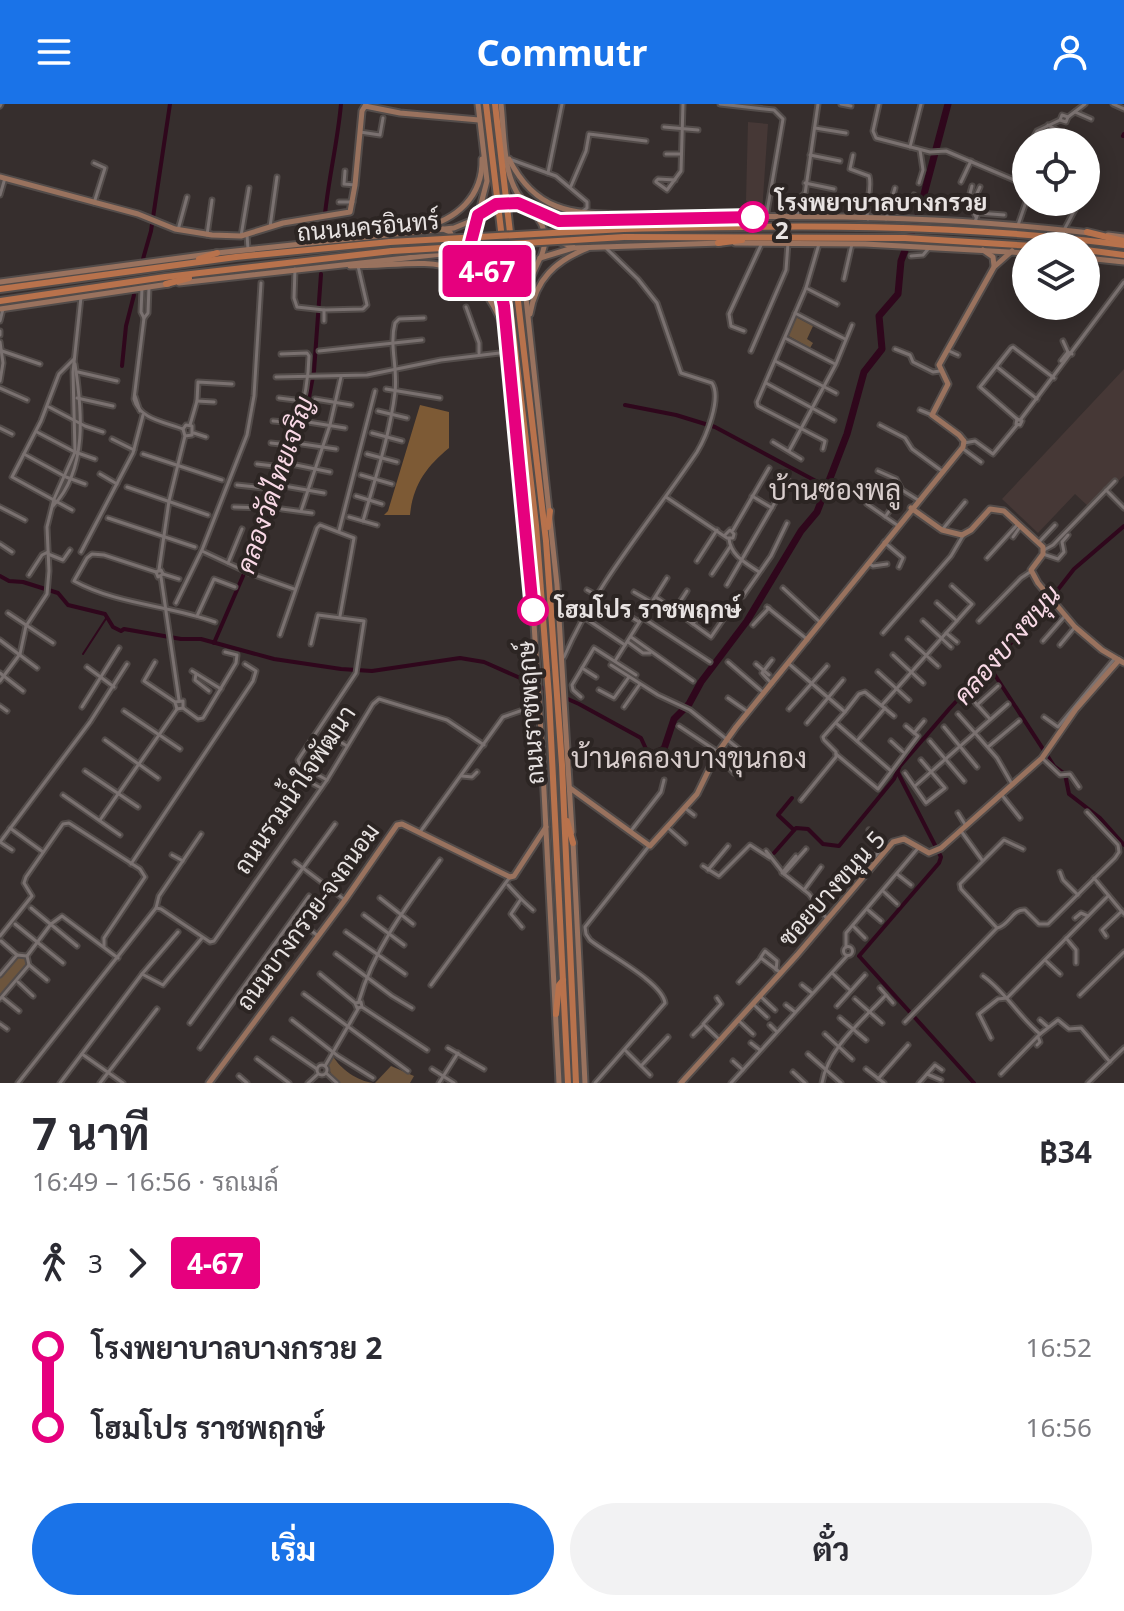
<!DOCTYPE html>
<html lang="th">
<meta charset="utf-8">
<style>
:root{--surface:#fff;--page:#f2f2f3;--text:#2b2b33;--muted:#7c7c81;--accent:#1a73e8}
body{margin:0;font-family:"Noto Sans",Sarabun,sans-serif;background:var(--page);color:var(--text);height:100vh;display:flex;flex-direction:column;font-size:30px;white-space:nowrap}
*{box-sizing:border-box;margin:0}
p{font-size:26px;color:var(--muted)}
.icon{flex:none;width:44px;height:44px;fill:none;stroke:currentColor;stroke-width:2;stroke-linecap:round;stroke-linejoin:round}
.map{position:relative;height:979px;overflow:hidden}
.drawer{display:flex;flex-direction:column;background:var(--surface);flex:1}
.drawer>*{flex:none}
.badge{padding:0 16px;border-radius:6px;font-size:28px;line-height:52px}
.fabs{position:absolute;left:1012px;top:24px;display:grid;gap:16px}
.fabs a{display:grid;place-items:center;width:88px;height:88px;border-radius:50%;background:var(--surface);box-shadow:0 4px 20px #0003;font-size:40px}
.map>.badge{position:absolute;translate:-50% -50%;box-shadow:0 0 0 4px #fff}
.legs{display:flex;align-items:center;gap:12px;height:88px;padding:0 32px;font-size:26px}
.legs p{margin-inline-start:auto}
.head{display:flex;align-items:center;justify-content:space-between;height:136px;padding:0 32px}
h1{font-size:44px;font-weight:700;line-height:60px}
.primary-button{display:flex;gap:16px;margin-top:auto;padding:16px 32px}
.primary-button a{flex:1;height:92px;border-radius:48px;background:var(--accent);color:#fff;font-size:32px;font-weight:700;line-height:92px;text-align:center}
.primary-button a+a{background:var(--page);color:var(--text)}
ul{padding:0 32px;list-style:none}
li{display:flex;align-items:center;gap:28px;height:80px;font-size:30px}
li i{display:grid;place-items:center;width:12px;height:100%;margin:0 10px;background:currentColor}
li i::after{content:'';width:20px;height:20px;margin:-10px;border:6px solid;border-radius:50%;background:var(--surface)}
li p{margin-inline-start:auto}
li:first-child i{background:linear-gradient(#0000 50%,currentColor 0)}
li:last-child i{background:linear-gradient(currentColor 50%,#0000 0)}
header{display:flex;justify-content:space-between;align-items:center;height:104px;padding:0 32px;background:var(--accent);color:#fff;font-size:36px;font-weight:700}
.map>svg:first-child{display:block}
</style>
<header><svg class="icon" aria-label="menu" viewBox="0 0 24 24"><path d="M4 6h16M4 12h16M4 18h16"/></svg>Commutr<svg class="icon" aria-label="person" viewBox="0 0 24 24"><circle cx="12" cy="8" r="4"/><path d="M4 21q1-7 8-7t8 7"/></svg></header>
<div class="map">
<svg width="1124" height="979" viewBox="0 0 1124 979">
<rect width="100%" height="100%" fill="#362e2d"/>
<g fill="#463836">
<path d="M748 18 768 20 762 109H753L746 96Z"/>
<path d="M1124 265V372L1089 403 1075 390 1038 429 1002 395Z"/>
</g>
<g fill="#6d553d">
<path d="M794 212 813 222 807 235 813 239 810 244 787 231Z"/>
<path d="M17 851 27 852 29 861 0 895V871Z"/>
<path d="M333 952C340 965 358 977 373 979H339L332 973 328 961Z"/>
<path d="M391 962 414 972 410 979H375Z"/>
</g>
<path fill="#7d5a35" d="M420 301 449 308V344C426 363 413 381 410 411H384L388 407Z"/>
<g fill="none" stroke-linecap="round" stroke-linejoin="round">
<path stroke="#2f071c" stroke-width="2" d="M83 550 107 513"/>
<g stroke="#2f071c" stroke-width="4">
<path d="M1123 32 1124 30"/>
<path d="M323 133C325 88 337 45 341 0"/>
<path d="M143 155 151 127 170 0"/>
<path d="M122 262 126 222 134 191"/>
<path d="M625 301 676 311 715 323 827 383"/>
<path d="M0 472 9 477 23 478 58 489 68 501 105 510 113 523 121 527 124 525 181 535H201L274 555 341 565 372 567 460 554 484 558 579 600 641 634 646 645 656 649"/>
<path d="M214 539 269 412 308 299 314 267 321 170"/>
<path d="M989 562 1054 662 1065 670 1069 690 1100 714 1124 741"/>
<path d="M897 667 941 753 939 759 859 852 974 979"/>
<path d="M792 694 778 711 794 726"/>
<path d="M774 749 796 724 808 725 823 740 839 742 894 675 900 662 950 604 1042 506 1074 465 1124 422"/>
</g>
<path stroke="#2f071c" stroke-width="7" d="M656 649 664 645 674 615 689 600 701 578 747 517 801 427 817 408 847 330 864 268 882 245 879 212 898 190 901 157 919 109 948 0"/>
<defs>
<g id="street">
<path d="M720 0 774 6 783 15 766 114"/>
<path d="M841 0 851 2"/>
<path d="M879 0 873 27 876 34 930 48 946 47 1026 81"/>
<path d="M1113 0 1124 5"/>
<path d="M0 2 1 0"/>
<path d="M1075 8 1091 15"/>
<path d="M1068 13 1085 0"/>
<path d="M1048 21 1078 38"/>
<path d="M664 23 698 26"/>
<path d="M815 24 846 29"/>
<path d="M360 28 380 31 383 14"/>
<path d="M1031 38 1037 27 1060 16 1066 18 1068 13 1062 11 1060 16"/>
<path d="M910 43 921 0"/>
<path d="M666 50H681"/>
<path d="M810 51 840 57"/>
<path d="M853 51 850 65 869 72C873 85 864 100 868 115"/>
<path d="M512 56 556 72 587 98V104L569 117"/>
<path d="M94 59 105 64 94 99"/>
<path d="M345 67 344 80 355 81"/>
<path d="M548 69 562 0"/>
<path d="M656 77 658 75 675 76"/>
<path d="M1017 77 1026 53"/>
<path d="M656 78 667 86 681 67 683 0"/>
<path d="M961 78 971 57"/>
<path d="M805 79 834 85"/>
<path d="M919 79 923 66 920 46"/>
<path d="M571 82 586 47 589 30 646 37"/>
<path d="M972 82 968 97 976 113"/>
<path d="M1086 86 1094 69"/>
<path d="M0 91 5 74"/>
<path d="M339 98H353"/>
<path d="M971 102 980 83"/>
<path d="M889 104 908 103 914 91"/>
<path d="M802 111 818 0"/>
<path d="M797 112 801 93 804 90"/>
<path d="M886 115 895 84"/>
<path d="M975 118 978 109 1004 111"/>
<path d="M1018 121 1026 98"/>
<path d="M270 123 277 73"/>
<path d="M178 126 187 93"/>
<path d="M1064 126 1079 98"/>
<path d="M207 131 212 96"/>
<path d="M247 131 248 145"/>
<path d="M241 132 249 84"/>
<path d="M819 140 806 184 757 298 758 302 825 337 823 345"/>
<path d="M911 152 923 151 928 145"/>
<path d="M295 165 294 194 297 203 324 206"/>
<path d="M844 175 852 140"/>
<path d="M149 183 148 209 144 214 134 295C139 315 165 318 183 325"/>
<path d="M142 184 141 208 144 214"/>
<path d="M806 184 837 200"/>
<path d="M466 203 479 239V249"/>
<path d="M795 209 845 235"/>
<path d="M0 217 3 205"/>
<path d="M324 217V206L363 205 367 201 358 162"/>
<path d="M0 227V231"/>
<path d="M744 227 731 222 729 210 762 139"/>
<path d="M785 234 835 260"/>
<path d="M1063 237 1068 248 1072 250"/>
<path d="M0 238 3 259 0 277"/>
<path d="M895 245 910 251 913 258 933 268 940 267"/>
<path d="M947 246 958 251"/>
<path d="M2 247 40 260"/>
<path d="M319 247 422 236"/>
<path d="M751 247 786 166 788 139"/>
<path d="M775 257 836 289"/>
<path d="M1061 257 1068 248"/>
<path d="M997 263 1037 295"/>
<path d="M78 268 117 277"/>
<path d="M276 273 367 271 441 256 508 248"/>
<path d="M766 279 834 316"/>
<path d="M0 284 27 296"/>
<path d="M386 285 440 294"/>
<path d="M135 292 140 307"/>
<path d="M77 294 113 302"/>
<path d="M279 294 303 297"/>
<path d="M315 295 351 301"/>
<path d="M197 297 214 298"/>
<path d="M49 303 85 322 103 328"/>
<path d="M920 306 932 311"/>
<path d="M378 307 407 314"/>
<path d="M1017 315 980 283 1011 244 1013 243 1054 274"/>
<path d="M1017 315 1022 317 1020 321 1016 320Z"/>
<path d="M1021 315 1124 178"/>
<path d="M273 317 296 319"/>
<path d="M308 318 345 324"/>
<path d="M190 321 197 297 198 278 232 280"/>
<path d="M880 321 905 334 912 345 942 367"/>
<path d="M0 324 12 330"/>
<path d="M37 328 75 348 95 355"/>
<path d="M194 329 206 333"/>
<path d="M372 329 402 337"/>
<path d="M112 335 134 346"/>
<path d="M773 338 801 355"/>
<path d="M271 339 289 341"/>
<path d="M964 339 975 337 993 350 1017 321"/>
<path d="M302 340 336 345"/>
<path d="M962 344 981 358"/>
<path d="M789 347 836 260 852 221"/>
<path d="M24 350 66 373 85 380"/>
<path d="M143 350 222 376"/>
<path d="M367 350 397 358"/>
<path d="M257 360 282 363"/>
<path d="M291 360 330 368"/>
<path d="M878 367 896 375 902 386 918 396"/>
<path d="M100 370 117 380"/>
<path d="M361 371 392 380"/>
<path d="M237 381 273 385"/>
<path d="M284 382 324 389"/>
<path d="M127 383 208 411"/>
<path d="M1106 386 1124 404"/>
<path d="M356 392 382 400"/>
<path d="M752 392 772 404"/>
<path d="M666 393 727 434H733L734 430 730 426 725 431"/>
<path d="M867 400 897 421"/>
<path d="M53 402C88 365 82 306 75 260"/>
<path d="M0 403 25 416"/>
<path d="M234 403 265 404C287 358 308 303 309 252L307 249 281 250"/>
<path d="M282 405 312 409"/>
<path d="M72 406 12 373 41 317 59 270 74 255"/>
<path d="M301 407 330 321 341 273"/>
<path d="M349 413 377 421"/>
<path d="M885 413 892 403"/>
<path d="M108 414 195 443"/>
<path d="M363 417C375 375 390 331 395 288 398 264 389 242 395 219L399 215 424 214"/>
<path d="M733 426 769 364"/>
<path d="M942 426 965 398"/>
<path d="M339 427 375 287"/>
<path d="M1013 433 1020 423"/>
<path d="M729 435C731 452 746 459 759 468"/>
<path d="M884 438 903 454 899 463"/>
<path d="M1039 438 1055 421"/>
<path d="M0 440 12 448"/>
<path d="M1044 446 1053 441 1115 377"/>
<path d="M202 447 249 469 294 485"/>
<path d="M81 448 133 349 143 311"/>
<path d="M48 450 63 456 70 446"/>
<path d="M1043 450 1058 455 1064 448 1062 438 1068 431"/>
<path d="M987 454 1017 421"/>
<path d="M697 457 717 426"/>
<path d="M228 459 242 425"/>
<path d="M868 459 873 462 887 460"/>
<path d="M159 466 169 397 185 332 183 325 186 321 192 322V331L185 332"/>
<path d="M161 466 163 470 158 473 156 468Z"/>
<path d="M156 468 104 451 92 450 87 454 74 477C118 501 169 501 215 518"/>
<path d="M163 470 179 475"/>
<path d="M712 470 730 443"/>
<path d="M29 471 42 451 48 448"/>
<path d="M161 473 179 596"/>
<path d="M727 481 788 376"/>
<path d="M783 484 821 519"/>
<path d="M587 486 598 492"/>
<path d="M634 488 653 499"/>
<path d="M743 492 771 452 787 419"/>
<path d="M656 493 711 533 724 514"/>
<path d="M176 499 202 446 247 331 254 292 261 179"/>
<path d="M937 499 957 517"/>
<path d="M767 503 808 536"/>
<path d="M618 505 639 518"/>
<path d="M674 507 687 487"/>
<path d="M573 508 582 516"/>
<path d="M8 509 53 539"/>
<path d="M197 512 214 475 235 483"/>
<path d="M585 514 625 541"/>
<path d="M643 514 710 558"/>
<path d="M923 517 951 543"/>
<path d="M979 517 1021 474 1030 468"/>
<path d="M693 520 705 500"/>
<path d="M753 521 769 504"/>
<path d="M883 529 951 452 964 430"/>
<path d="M946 529 957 538"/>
<path d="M280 531 317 424 320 421 354 434 340 512"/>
<path d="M631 533 693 577"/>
<path d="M908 535 938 562"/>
<path d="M0 536 37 564"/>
<path d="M1043 537 1064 513"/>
<path d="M628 538 643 549H650"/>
<path d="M311 540 318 511 364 517 356 569 298 656 300 661 327 676"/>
<path d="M1060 541 1075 523"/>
<path d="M893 551 923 579"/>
<path d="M564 553C596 479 652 415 697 348 706 333 722 294 712 279L681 269 657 199 638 175 607 145"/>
<path d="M772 556 762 569 772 580"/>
<path d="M615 557 667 474"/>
<path d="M155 558 144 577 175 598 183 597V604L177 605 175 598"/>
<path d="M728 558 764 589"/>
<path d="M756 560 769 571"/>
<path d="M789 560 845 608 823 633 824 636 836 648V653L801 696"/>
<path d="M611 561 658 591 690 606 754 657"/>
<path d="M87 563 114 583"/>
<path d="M582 564 596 573"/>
<path d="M192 567 221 585"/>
<path d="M878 568 909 596"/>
<path d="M0 569 23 587"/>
<path d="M196 570 195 576 209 587"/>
<path d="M0 577 20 550 26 522 47 490 49 467 47 423 54 395 75 348 73 268 81 193"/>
<path d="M599 586 614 594 629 573"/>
<path d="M581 593 573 586 572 581 594 544 636 571"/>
<path d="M728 594 748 608"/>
<path d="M971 594 990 615"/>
<path d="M882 601 972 500 952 482"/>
<path d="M977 601 998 582"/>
<path d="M0 602 7 607"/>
<path d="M82 603 119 544"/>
<path d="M624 603 640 580"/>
<path d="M183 604 198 615 203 614 236 559 237 551 225 548"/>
<path d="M789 605 827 562"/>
<path d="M124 607 180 645"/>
<path d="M845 608 859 590 865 588 894 612"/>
<path d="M958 610 975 629 1008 600"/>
<path d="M1044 613 1058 623 1115 554"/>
<path d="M807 619 843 576"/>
<path d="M836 619 890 666"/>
<path d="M679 622 718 648"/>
<path d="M944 623 977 663"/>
<path d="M914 629 924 617"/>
<path d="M105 636 158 674"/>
<path d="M857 637 885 604"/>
<path d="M891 637 903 648"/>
<path d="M930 637 964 677"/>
<path d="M325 642 331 632 347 642"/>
<path d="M988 643 1019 617"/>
<path d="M836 650 878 685 918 632 906 622"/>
<path d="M716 651 734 669"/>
<path d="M1042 654 1060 671 1070 670 1079 683"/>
<path d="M85 667 138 703"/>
<path d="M905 669 926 699 945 684 921 656"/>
<path d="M297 671 321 684"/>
<path d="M462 672 472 673 477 668"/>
<path d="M915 682 975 629 997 654 1012 680"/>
<path d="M1001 690 1020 714"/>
<path d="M63 691 120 731"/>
<path d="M685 704 694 711"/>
<path d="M958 709 966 722"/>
<path d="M100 716 177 605"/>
<path d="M667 723 685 739"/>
<path d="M10 724 43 748"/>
<path d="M869 726 885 741"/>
<path d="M961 727 982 756"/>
<path d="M420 728 503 613 523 606"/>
<path d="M630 728 661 688 664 676"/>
<path d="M12 746 0 738 90 618 127 560"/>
<path d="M766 747 784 770 809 790 827 815"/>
<path d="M172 751 183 757"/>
<path d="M855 755 864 764"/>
<path d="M295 758 345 796"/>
<path d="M131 760 253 577 256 567 245 560"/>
<path d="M703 762 719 772 750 741 770 754"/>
<path d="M864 765 885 741"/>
<path d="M708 766 728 742"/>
<path d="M1060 768 1063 776 1078 791"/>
<path d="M782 769 796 752"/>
<path d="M784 770 806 745"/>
<path d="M897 770 911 781"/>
<path d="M1094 774 1124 810"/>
<path d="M508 781 521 795 511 810 522 823"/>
<path d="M804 786 821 763"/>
<path d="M883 787 897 800"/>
<path d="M380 794 413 820"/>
<path d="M521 795 533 806"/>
<path d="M31 804 77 842"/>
<path d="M156 804 161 805 210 838 214 837 327 676 373 600 379 595 447 616 484 641"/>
<path d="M868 806 881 817"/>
<path d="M364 811 404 841"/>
<path d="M294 813 318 832"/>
<path d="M1075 814 1081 809 1088 812"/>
<path d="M15 820 63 859"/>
<path d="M853 822 865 834"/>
<path d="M997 824 961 785 960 780 1004 736 1023 745"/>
<path d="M346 828 405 870"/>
<path d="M0 832 32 792 24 779 26 773 63 720 69 719 140 765 145 773 104 834V842"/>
<path d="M1106 832 1102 826 1122 807"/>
<path d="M1066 834 1076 846V859"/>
<path d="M1 837 17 851"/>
<circle cx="848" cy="847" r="4.5"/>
<path d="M846 843V829L919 743"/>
<path d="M336 850 392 892 412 904"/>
<path d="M761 853 765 847 777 857 776 866"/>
<path d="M1045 856 1060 870"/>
<path d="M29 861 47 876"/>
<path d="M832 869 850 886"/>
<path d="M142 870 163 881 202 834"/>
<path d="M320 870 354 898"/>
<path d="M0 871 17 851 27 852"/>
<path d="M983 872C1006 888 1018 912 1040 930L1058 916 1069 925 1081 924 1110 958"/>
<path d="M18 878 33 892"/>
<path d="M739 878 761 854 781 869"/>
<path d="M431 881 510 773"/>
<path d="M802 881 812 889"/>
<path d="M880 884 893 899"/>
<path d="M304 890 408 967"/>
<path d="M1080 891 1124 848"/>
<path d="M760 892 775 906"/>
<path d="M1008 893 1108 792"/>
<path d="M3 894 19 907"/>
<path d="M717 894 721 900 703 920 720 936"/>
<path d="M0 895 29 861 27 852 51 820 62 812 118 854"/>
<path d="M855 895 882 919"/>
<path d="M359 897C374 844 408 800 440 756"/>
<path d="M753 900 767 913"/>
<path d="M786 901 795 908"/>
<path d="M837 902 865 871"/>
<path d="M362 903 361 898 355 899 357 904 362 903 427 946"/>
<path d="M840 914 866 936"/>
<path d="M292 916 338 952 373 974"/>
<path d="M738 916 753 930"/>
<path d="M1040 916 1048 923"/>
<path d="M905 918 997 824C1009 822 1012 805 1025 806L1039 820H1048L1115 754 1119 748 1118 741 1087 708"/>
<path d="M190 919 335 720"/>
<path d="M0 920 7 925"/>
<path d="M770 921 777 928"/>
<path d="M825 930 852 955"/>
<path d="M693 931 702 922"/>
<path d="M991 934 979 910 998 895 1007 894"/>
<path d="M273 935 317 965"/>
<path d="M751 939 760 946"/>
<path d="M1037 941 1040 938 1038 933"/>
<path d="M200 944 309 792"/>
<path d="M448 944 484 965"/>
<path d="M625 946 650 971"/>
<path d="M82 950 123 979"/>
<path d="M808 950 841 979"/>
<path d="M257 955 289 979"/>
<path d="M733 957 743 966"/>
<circle cx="322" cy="966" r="5"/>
<path d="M325 962 358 905"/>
<path d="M641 962 668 933"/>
<path d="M432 965 454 979"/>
<path d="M866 965 884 979"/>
<path d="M793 968 805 979"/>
<path d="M326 969 337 979"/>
<path d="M927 970 935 961 942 966"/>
<path d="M1001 970 1040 930"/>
<path d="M239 972 247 979"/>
<path d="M878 975 908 941"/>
<path d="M18 979 156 804 159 792 201 730"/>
<path d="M60 979 142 870 178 828"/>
<path d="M100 979 157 905"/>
<path d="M308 979 318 970"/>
<path d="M439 979 458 949"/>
<path d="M595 979 665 899C662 878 607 850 590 836L586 830 585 823 649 742"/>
<path d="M731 979 847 852"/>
<path d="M822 979C828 944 862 917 886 891"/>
<path d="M919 979 927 970 941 976"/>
<path d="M1088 979 1124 944"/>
</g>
<g id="secondary">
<path d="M478 0 487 77 471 138 474 147 483 161"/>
<path d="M501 0C505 32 501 80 529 103 555 126 608 116 641 115 790 110 942 111 1090 129"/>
<path d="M509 55C540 117 585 108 644 112"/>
<path d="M0 73 138 110 175 125 212 131 241 132 283 119 350 108 355 81 362 7 365 2 400 9 479 16"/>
<path d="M518 99C541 109 551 129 541 153"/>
<path d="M565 118 558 124 556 131 560 138 573 143"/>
<path d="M421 124C456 116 483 93 482 55"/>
<path d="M1108 131 1124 133"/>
<path d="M735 139 865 140 1026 149"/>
<path d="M983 146 993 153 994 162"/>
<path d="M442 150 455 138 450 128 443 125"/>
<path d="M540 154 530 176 526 194 557 481 572 728"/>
<path d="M540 154 573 144 721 139"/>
<path d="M1086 154 1124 158"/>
<path d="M350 162C424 162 471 140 504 224"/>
<path d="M485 163 503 194 529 447"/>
<path d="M0 178 217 149 454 124 471 117 487 104"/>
<path d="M179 179 442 150 458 152 485 163"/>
<path d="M0 205 169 180"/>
<path d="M530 210C536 175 555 157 588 144"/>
<path d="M911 404 942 426 962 431 971 426 990 405 1004 407 1043 443V450L1031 466 1038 479 1075 523 1102 546 1124 559"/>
<path d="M530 457 541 629 559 979"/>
<path d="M570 684 650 742 697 690 716 651 736 623 963 343 964 337 959 331 932 311 948 280 939 261 994 163 1012 147"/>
<path d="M573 738 585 979"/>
<path d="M209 979 345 796 397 721 402 720 510 773 514 772 546 723"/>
<path d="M681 979 797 851 893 738 904 735 929 749 941 744 1042 654 1076 605 1119 556"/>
</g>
<g id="primary">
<path d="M486 0 536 421 549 593 568 979"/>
<path d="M495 0 546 437 562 661 576 979"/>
<path d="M624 125C791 121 958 119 1124 141"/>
<path d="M1087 128 1123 137"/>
<path d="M624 133 905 134 1034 142"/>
<path d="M718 139 742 136"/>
<path d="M1086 146 1124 151"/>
<path d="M199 155 217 149"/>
<path d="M166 180 189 174"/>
<path d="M0 185 236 153 390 138"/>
<path d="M0 197 165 173 392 147"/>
<path d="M548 423 550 407"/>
<path d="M529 443 536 475 540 481"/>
<path d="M567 717 573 739"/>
<path d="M556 910 559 881 563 876"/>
</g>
</defs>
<use href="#street" stroke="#534c4a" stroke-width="7"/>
<use href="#secondary" stroke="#534c4a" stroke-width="9"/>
<use href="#primary" stroke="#534c4a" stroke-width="10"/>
<use href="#street" stroke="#7a7170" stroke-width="3"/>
<use href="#secondary" stroke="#99725e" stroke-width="5"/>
<use href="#primary" stroke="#b8724c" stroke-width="6"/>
<defs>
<g id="secondary-bridge">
<path d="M487 104 507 98 518 99"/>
<path d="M493 168 512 172 533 163"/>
</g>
<g id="primary-bridge">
<path d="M390 138 624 125"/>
<path d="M392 147 624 133"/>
</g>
</defs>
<use href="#secondary-bridge" stroke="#534c4a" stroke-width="9" stroke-linecap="butt"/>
<use href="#primary-bridge" stroke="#534c4a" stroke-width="10" stroke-linecap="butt"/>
<use href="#secondary-bridge" stroke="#99725e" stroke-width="5"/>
<use href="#primary-bridge" stroke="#b8724c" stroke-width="6"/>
</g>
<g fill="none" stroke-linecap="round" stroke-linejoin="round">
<defs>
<path id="line-1" d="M533 506 504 202 501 188 478 156 471 138 478 111 496 100 518 99 559 117 753 113"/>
</defs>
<use href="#line-1" stroke="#fff" stroke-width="18"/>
<use href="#line-1" stroke="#e6007e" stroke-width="12"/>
</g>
<g fill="#fff" stroke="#e6007e" stroke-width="4">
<circle cx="753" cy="113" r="14"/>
<circle cx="533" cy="506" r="14"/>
</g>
<g text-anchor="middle" stroke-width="8" stroke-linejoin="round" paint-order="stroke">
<g font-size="24" font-weight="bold" fill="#e8e3e2" stroke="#2c2523" text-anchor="start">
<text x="775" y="107">โรงพยาบาลบางกรวย<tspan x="775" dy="28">2</tspan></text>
<text x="555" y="514">โฮมโปร ราชพฤกษ์</text>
</g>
<g font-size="24" fill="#e8e3e2" stroke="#2c2523">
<text transform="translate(368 123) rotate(-5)" y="8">ถนนนครอินทร์</text>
<text transform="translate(531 609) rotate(-94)" y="8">ถนนราชพฤกษ์</text>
<text transform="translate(295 686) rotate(-56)" y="8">ถนนรวมน้ำใจพัฒนา</text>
<text transform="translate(832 785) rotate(-48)" y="8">ซอยบางขนุน 5</text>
<text transform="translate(308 813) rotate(-54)" y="8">ถนนบางกรวย-จงถนอม</text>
</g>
<g font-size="26" font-style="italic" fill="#f9d9e6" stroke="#2c2523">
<text transform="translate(275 381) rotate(-71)" y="9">คลองวัดไทยเจริญ</text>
<text transform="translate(1007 541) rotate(-49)" y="9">คลองบางขนุน</text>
</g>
<g font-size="28" fill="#d9cecd" stroke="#2c2523">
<text x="835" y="396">บ้านซองพลู</text>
<text x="689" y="664">บ้านคลองบางขุนกอง</text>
</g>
</g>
</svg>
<div class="fabs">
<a><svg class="icon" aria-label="locate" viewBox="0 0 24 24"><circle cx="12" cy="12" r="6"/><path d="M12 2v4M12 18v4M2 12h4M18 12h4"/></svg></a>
<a><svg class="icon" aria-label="layers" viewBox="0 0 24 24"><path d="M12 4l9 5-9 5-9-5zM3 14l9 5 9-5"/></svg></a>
</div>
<b class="badge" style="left:487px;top:167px;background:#e6007e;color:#fff">4-67</b>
</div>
<section class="drawer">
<div class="head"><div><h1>7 นาที</h1><p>16:49 – 16:56 · รถเมล์</p></div><b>฿34</b></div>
<div class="legs"><svg class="icon" aria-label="walk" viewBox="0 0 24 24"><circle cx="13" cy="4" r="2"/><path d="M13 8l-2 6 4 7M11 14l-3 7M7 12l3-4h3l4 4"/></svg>3<svg class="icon" aria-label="forward" viewBox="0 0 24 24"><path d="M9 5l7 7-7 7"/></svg><b class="badge" style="background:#e6007e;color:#fff">4-67</b></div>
<ul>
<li><i style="color:#e6007e"></i><b>โรงพยาบาลบางกรวย 2</b><p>16:52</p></li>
<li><i style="color:#e6007e"></i><b>โฮมโปร ราชพฤกษ์</b><p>16:56</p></li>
</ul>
<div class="primary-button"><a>เริ่ม</a><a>ตั๋ว</a></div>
</section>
